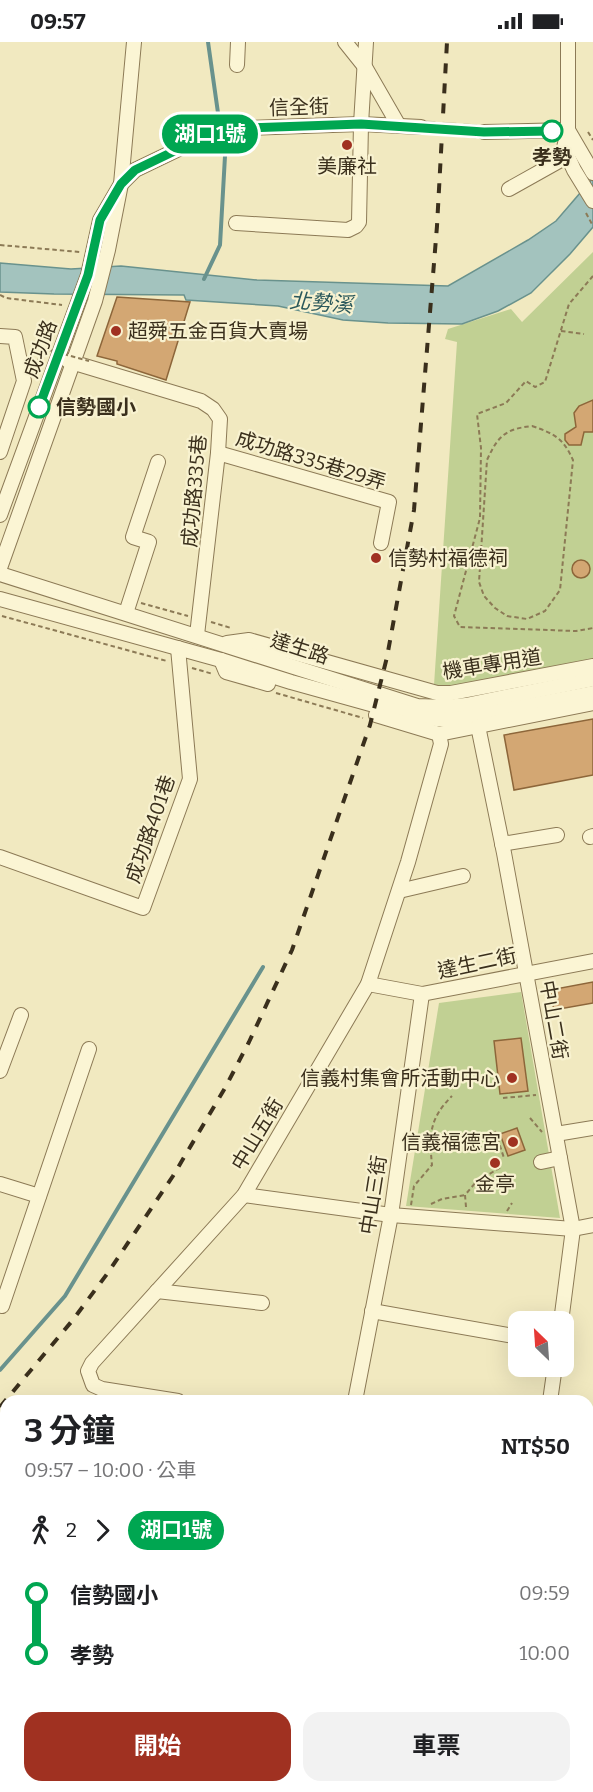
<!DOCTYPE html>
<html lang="zh-TW">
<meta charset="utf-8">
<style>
:root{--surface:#fff;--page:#f2f2f2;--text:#202124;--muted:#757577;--accent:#a03121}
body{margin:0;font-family:Bitter,"Noto Sans TC",serif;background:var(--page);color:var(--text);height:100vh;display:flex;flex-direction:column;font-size:22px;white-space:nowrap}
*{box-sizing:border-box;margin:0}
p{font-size:20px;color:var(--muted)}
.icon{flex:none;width:33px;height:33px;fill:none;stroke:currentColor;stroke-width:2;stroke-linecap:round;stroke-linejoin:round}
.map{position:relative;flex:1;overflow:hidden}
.sheet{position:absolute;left:0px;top:1353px;width:594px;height:398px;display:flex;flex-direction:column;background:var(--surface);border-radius:18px 18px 0 0;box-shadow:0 6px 24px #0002}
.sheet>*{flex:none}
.badge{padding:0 12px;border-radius:20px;font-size:21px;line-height:39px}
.needle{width:39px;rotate:335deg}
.tools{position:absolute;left:508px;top:1269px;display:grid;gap:12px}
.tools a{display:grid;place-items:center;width:66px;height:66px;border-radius:12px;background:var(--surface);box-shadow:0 6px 24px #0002;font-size:30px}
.map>.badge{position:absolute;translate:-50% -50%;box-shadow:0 0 0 3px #fff}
.legs{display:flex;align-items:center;gap:9px;height:66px;padding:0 24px;font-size:20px}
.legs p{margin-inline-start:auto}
.summary{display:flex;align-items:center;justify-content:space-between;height:102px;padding:0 24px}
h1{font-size:33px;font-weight:700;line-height:45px}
.primary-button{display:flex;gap:12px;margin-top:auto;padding:12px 24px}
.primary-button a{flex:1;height:69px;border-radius:18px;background:var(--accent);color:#fff;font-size:24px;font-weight:700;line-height:69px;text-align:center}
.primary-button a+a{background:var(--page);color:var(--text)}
ul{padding:0 24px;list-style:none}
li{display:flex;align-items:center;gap:21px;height:60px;font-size:22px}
li i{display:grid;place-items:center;width:9px;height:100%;margin:0 8px;background:currentColor}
li i::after{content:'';width:15px;height:15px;margin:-8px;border:4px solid;border-radius:50%;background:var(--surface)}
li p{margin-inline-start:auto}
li:first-child i{background:linear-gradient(#0000 50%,currentColor 0)}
li:last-child i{background:linear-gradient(currentColor 50%,#0000 0)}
.status{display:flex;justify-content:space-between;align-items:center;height:42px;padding:0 30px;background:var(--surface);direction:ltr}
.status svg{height:16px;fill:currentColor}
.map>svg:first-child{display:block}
</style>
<div class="status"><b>09:57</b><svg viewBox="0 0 49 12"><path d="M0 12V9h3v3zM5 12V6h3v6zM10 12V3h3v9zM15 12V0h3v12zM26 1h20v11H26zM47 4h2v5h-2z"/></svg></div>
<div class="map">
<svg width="593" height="1750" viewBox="0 0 593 1750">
<rect width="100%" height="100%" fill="#f1e9c0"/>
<g fill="#c1d093">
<path d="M593 210V620L459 645H440L434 643 457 300 445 297 448 287 511 267 522 280Z"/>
<path d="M521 950 560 1176 406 1164 439 961Z"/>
</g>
<path fill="#a3c3be" stroke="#69928d" stroke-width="1.5" d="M593 136V185L570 212 531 251 498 269 462 282 388 281 343 278 278 264 186 258 184 253 54 252 0 250V221L71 227 121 224 257 238 448 244 528 198 556 179Z"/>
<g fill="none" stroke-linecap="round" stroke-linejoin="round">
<g stroke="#69928d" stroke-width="4">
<path d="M208 0 219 78"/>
<path d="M204 237 220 203 225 114 223 101"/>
<path d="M0 1328 65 1254 263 925"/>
</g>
</g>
<g fill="#d3a773" stroke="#8d663a" stroke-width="1.5">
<path d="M117 255 190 260 166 338 117 322V319L97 314Z"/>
<path d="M593 358V390H584L581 403H569L565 398V392L576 385 574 371 579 364Z"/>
<circle cx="581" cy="527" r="9"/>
<path d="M593 677V733L514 748 504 693Z"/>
<path d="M593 940V961L554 968 550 948Z"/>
<path d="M521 996 528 1049 500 1052 494 999Z"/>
<path d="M517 1086 525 1108 508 1114 500 1092Z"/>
</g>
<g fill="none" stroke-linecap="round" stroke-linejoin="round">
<path stroke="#ccc49f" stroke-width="14" stroke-dasharray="14 7" stroke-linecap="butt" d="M421 85 484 90"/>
<defs>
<g id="minor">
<path d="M345 0 365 25 399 84"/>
<path d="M568 0V88L564 106 574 128 593 159"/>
<path d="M237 23 238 0"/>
<path d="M568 88 593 131"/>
<path d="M484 90 568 88"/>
<path d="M509 147 568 114"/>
<path d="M236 181 348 188 356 184 359 180 361 82 366 0"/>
<path d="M0 294 15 295 24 339 0 410"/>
<path d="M68 319 201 359 213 367 220 377 218 411 197 593"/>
<path d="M218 411 389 460 381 501"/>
<path d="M0 473 88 233 100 178 121 142 135 128 212 91 247 86 361 82 421 85"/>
<path d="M0 526 95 259 108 208 121 142 134 0"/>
<path d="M0 532 417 664 446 665 466 663 593 637"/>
<path d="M0 557 221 618 291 640 417 675 446 678 471 675 593 651"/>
<path d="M126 571 149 500 133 495 158 420"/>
<path d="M227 601 249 598 437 651H451L593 624"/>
<path d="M221 618 226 630 268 642"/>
<path d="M376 673 439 692 593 661"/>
<path d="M478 684 504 811 573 1187 561 1280"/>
<path d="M590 795 593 794"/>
<path d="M502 802 557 793"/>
<path d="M0 815 143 866 190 737 178 606"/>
<path d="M399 849 463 834"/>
<path d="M368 942 422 952 593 919"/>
<path d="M0 1029 21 973"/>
<path d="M556 1092 593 1086"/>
<path d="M541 1120 560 1116"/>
<path d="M0 1142 39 1154"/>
<path d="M244 1153 391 1173 573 1187 593 1183"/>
<path d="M157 1249 262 1261"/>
<path d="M2 1264 89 1007"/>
<path d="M372 1269 519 1295"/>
<path d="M178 1359 102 1347 93 1343 88 1329 92 1321 244 1153 368 942 408 820 441 702 439 692"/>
<path d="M355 1359 391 1173 422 952"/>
<path d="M550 1359 555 1324"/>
<path d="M588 1422 593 1423"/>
<path d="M588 1704 593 1703"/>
<path d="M115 1750 118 1744"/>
<path d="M418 1750 438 1744"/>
</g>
</defs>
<use href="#minor" stroke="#8c7a56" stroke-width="16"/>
<g stroke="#8c7a56" stroke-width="2" stroke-dasharray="4.5 3" stroke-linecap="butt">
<path d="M588 90 593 98"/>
<path d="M586 171 593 184"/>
<path d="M0 203 80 210"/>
<path d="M593 234 569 262 545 340 535 345 526 339 506 361 477 372 481 406 480 476 454 574 460 585 576 589 593 586"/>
<path d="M0 253 6 256 62 263"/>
<path d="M561 289 584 292"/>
<path d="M36 326 42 306"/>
<path d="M532 384C555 392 563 396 573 418L560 548 545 569 527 577 507 574 495 566 484 554 479 540 487 418C498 394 505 387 532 384Z"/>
<path d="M141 561 188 574"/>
<path d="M2 574 167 619"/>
<path d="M211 580 231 586"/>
<path d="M192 626 213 632"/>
<path d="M276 651 363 676"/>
<path d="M503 1056 536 1053"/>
<path d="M530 1076 542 1090"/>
<path d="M495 1089 504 1116"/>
<path d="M431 1162 442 1157 465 1153"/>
<path d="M411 1163 414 1144 432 1123C429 1093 429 1077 452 1054"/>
<path d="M466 1165 465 1153 476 1140 501 1125"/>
<path d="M507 1169 512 1161"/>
</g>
<use href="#minor" stroke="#fbf5d4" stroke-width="14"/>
<path stroke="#3a2f1c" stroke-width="4" stroke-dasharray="10 10" stroke-linecap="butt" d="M0 1365 72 1279 107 1232 173 1134 225 1046 249 1000 292 908 370 683 387 615 414 468 437 184 447 0"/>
<path stroke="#8c7a56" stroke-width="2" stroke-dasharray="4.5 3" stroke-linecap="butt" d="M42 306 89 319"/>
</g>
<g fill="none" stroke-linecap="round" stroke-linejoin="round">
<defs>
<path id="line-1" d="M39 365 88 233 100 178 121 142 135 128 212 91 247 86 361 82 484 90 552 89"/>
</defs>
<use href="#line-1" stroke="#fff" stroke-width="14"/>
<use href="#line-1" stroke="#00a651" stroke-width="9"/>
</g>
<g fill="#fff" stroke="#00a651" stroke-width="3">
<circle cx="552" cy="89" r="10"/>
<circle cx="39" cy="365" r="10"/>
</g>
<g fill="#a03121" stroke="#f8f2d0" stroke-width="2">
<circle cx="347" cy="103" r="6"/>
<circle cx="116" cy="289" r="6"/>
<circle cx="376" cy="516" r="6"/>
<circle cx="512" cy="1036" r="6"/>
<circle cx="513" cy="1100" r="6"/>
<circle cx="495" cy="1121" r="6"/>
</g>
<g text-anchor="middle" stroke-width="4.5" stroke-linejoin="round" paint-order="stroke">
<g font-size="20" fill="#3a2f1c" stroke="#f8f2d0">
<text transform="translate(299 65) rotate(-2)" y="7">信全街</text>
<text transform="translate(40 307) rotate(-70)" y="7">成功路</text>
<text transform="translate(311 418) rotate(17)" y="7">成功路335巷29弄</text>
<text transform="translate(194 449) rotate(-85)" y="7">成功路335巷</text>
<text transform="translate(300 606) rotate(18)" y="7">達生路</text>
<text transform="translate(492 622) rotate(-9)" y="7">機車專用道</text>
<text transform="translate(150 787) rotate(-71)" y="7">成功路401巷</text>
<text transform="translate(477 921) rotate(-12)" y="7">達生二街</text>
<text transform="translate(554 978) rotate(80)" y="7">中山二街</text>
<text transform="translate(257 1092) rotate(-59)" y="7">中山五街</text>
<text transform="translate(373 1153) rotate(-81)" y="7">中山三街</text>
</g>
<g font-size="20" font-weight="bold" fill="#3a2f1c" stroke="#f8f2d0">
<text x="552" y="122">孝勢</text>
<text x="56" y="372" text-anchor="start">信勢國小</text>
</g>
<g font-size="20" fill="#3a2f1c" stroke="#f8f2d0">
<text x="347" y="131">美廉社</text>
<text x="128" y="296" text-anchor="start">超舜五金百貨大賣場</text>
<text x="388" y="523" text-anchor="start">信勢村福德祠</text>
<text x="500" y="1043" text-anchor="end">信義村集會所活動中心</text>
<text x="501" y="1107" text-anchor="end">信義福德宮</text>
<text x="495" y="1149">金亭</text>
</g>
<g font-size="21" font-style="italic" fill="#2a585b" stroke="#f8f2d0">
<text transform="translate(321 261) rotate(4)" y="7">北勢溪</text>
</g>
</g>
</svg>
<div class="tools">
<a><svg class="needle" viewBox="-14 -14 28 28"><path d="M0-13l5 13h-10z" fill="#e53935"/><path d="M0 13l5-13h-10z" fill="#757577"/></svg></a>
</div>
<b class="badge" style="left:210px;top:92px;background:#00a651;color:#fff">湖口1號</b>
<section class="sheet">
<div class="summary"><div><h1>3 分鐘</h1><p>09:57 – 10:00 · 公車</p></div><b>NT$50</b></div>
<div class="legs"><svg class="icon" aria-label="walk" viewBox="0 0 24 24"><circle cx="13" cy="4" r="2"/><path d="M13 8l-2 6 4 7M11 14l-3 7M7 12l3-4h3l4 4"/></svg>2<svg class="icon" aria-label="forward" viewBox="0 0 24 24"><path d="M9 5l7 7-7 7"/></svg><b class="badge" style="background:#00a651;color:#fff">湖口1號</b></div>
<ul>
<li><i style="color:#00a651"></i><b>信勢國小</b><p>09:59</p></li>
<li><i style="color:#00a651"></i><b>孝勢</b><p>10:00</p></li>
</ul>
<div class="primary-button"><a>開始</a><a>車票</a></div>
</section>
</div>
